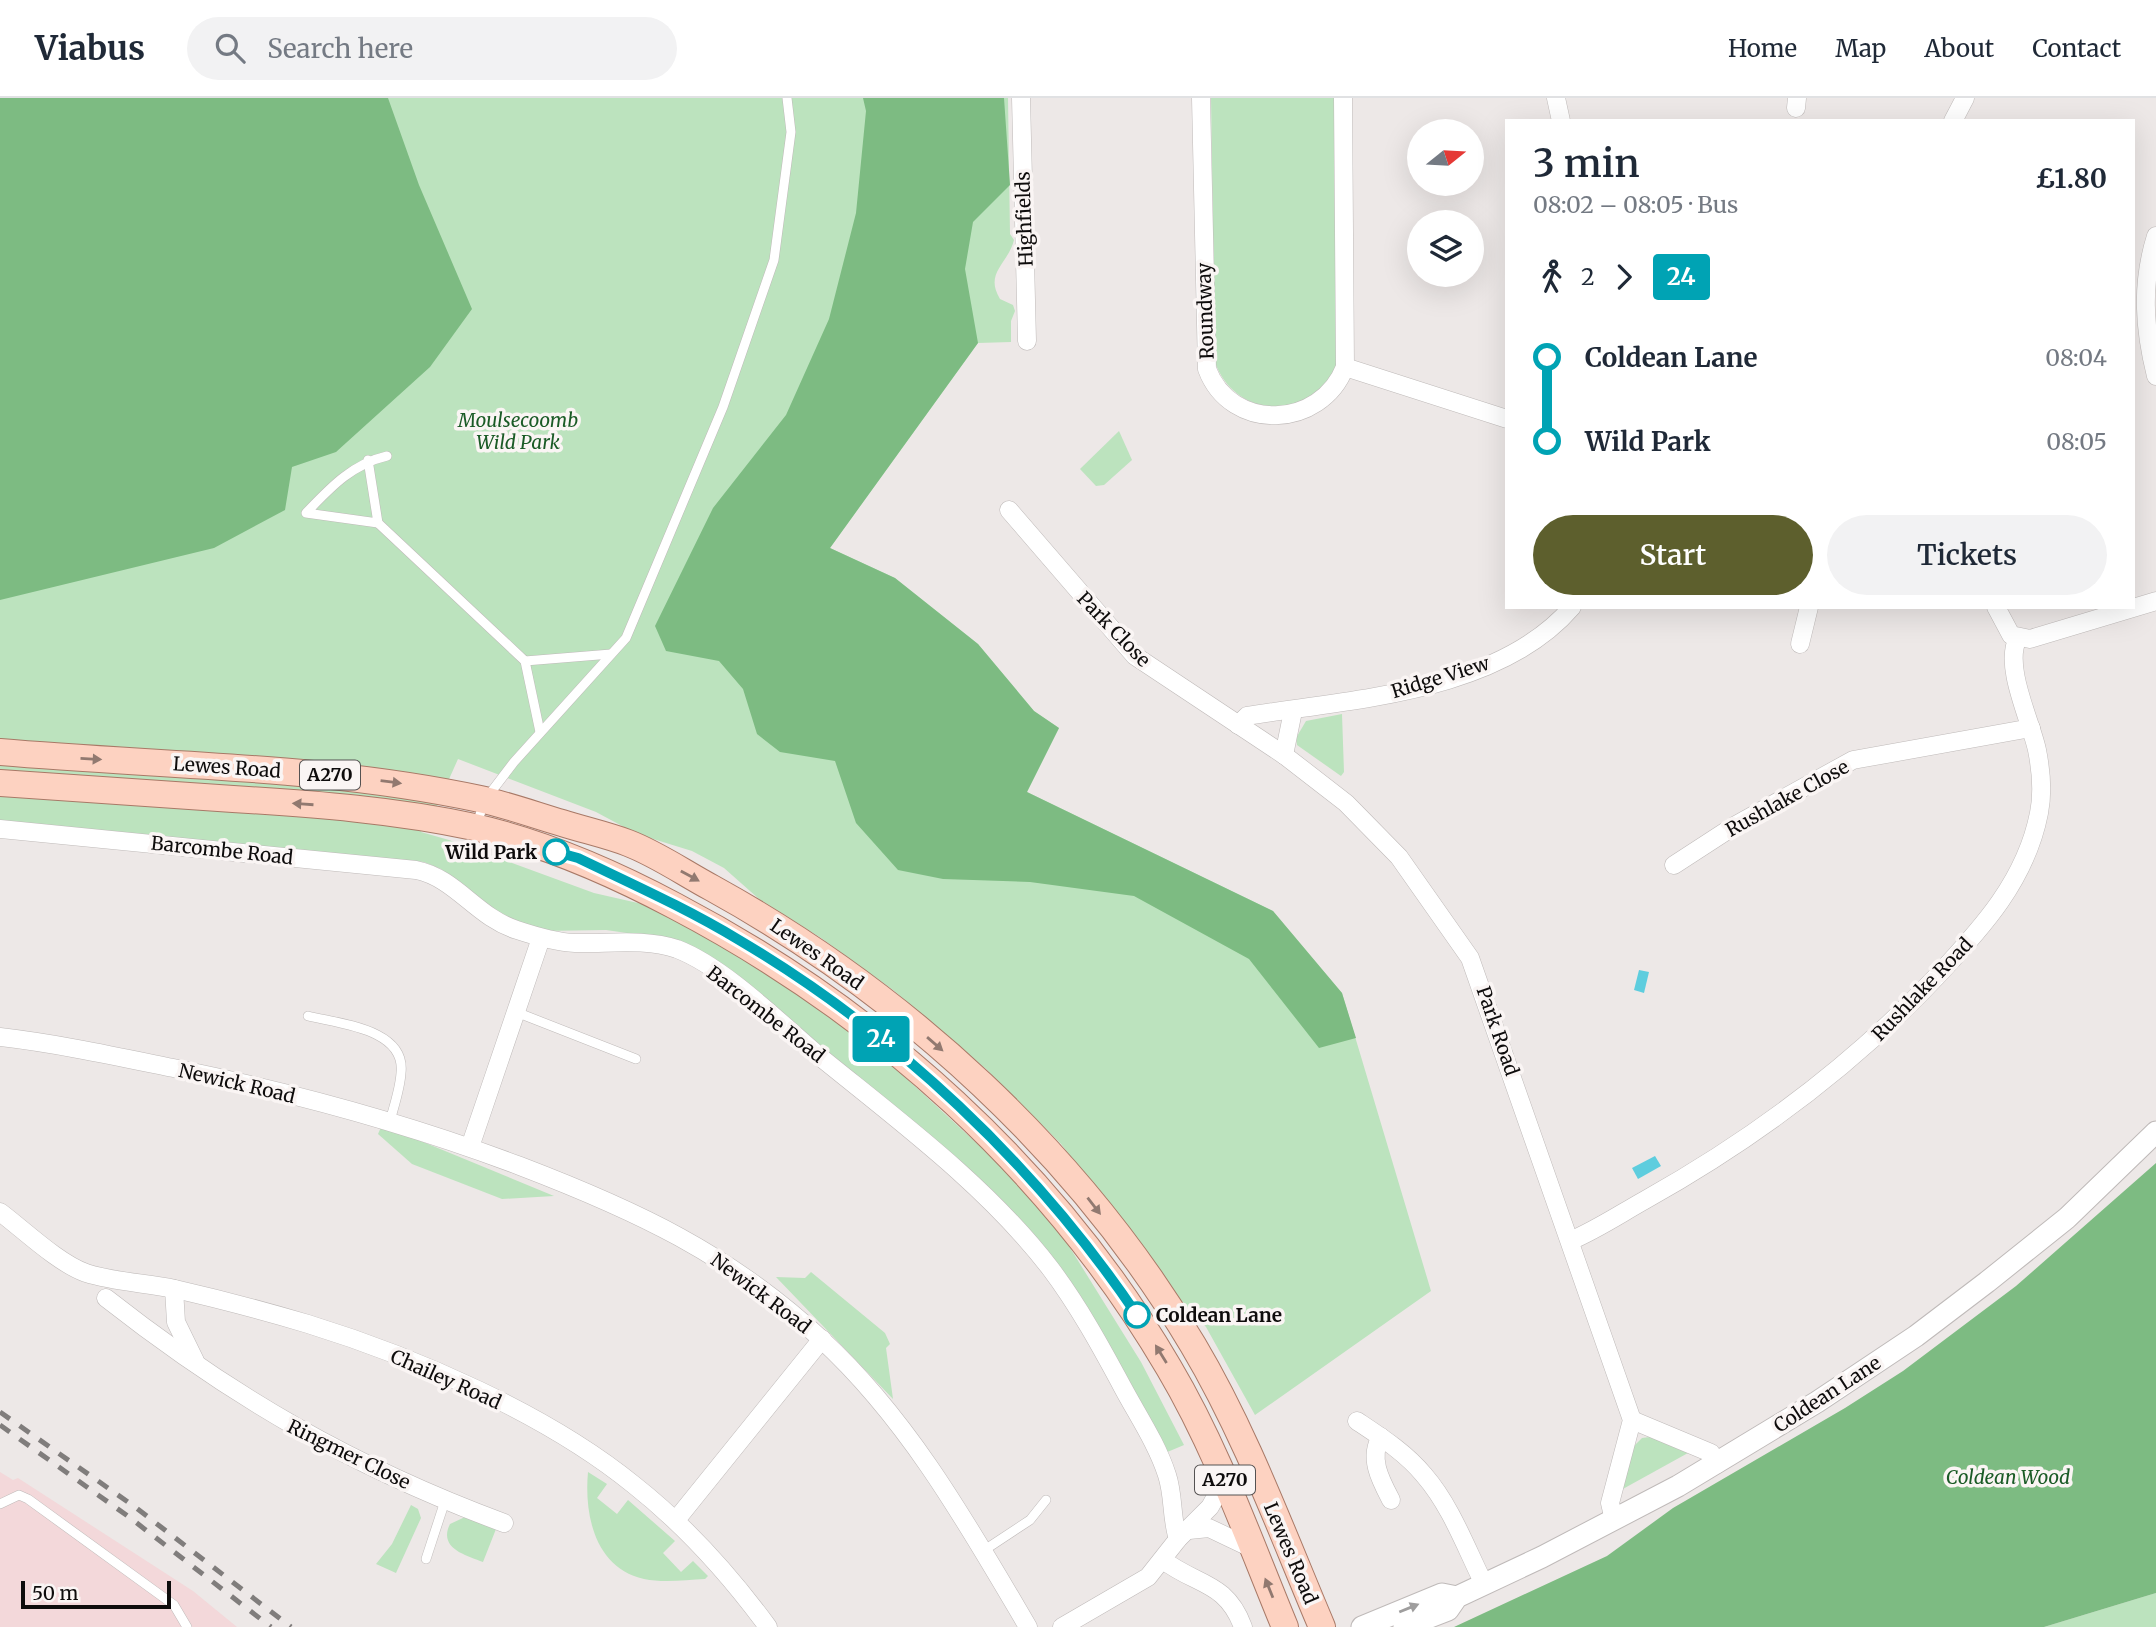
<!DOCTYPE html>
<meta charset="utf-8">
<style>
:root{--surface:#fff;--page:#f2f2f3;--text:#1f2937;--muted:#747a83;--line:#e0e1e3;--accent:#5d5f2d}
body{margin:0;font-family:Merriweather,serif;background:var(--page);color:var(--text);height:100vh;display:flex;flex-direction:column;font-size:26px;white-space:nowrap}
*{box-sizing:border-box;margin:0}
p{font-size:23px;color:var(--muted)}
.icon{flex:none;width:38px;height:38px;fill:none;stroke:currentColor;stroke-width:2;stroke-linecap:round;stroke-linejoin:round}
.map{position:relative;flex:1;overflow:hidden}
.sheet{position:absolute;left:1505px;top:21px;width:630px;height:490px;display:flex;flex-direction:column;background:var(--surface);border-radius:0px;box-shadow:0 7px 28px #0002}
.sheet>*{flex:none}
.badge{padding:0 14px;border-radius:5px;font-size:24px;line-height:46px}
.needle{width:46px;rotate:72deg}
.controls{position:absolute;left:1407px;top:21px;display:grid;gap:14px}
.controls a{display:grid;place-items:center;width:77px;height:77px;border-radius:50%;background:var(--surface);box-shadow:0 7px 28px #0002;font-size:35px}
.scale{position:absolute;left:21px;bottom:18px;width:150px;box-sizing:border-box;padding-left:7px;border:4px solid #0e0c0c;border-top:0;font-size:19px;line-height:24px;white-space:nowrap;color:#0e0c0c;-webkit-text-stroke:5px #faf5f4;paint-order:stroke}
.map>.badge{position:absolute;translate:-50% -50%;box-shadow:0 0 0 4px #fff}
.legs{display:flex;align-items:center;gap:10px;height:77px;padding:0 28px;font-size:23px}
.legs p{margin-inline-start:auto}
.head{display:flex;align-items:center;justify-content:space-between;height:119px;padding:0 28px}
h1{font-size:38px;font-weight:600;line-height:52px}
.button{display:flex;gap:14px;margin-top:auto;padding:14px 28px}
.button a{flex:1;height:80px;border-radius:42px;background:var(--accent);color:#fff;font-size:28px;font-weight:600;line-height:80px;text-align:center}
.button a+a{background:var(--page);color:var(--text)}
ul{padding:0 28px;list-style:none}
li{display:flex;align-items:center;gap:24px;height:84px;font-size:26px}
li i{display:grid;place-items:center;width:10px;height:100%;margin:0 9px;background:currentColor}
li i::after{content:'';width:18px;height:18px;margin:-9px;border:5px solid;border-radius:50%;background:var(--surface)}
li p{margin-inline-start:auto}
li:first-child i{background:linear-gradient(#0000 50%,currentColor 0)}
li:last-child i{background:linear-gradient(currentColor 50%,#0000 0)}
header{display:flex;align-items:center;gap:42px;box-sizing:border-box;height:98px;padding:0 35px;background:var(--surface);border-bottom:2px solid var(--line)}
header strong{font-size:33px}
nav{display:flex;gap:38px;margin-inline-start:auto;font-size:24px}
.search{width:490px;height:63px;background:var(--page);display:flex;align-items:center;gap:18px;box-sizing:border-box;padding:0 24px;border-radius:38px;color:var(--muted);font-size:26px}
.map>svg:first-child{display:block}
</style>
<header>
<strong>Viabus</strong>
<div class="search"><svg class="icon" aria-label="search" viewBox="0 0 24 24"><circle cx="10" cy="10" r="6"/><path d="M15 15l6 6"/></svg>Search here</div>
<nav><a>Home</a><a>Map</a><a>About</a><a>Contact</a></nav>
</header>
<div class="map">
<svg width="2156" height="1529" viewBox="0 0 2156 1529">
<rect width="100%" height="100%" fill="#ede8e7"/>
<path fill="#f3d8da" d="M0 1374 13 1382 18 1380 193 1493 237 1529H0Z"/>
<g fill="#bce3be">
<path d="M0 0H1008L1010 136 1014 142C1008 166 984 175 1000 201L1013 207 1015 213 1011 223V244L978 245 830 450 895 480 978 546 1034 613 1059 630 1027 694 1273 813 1342 895 1431 1193 1255 1317 1206 1229 1179 1200 1061 1046 986 971 893 892 821 840 759 801 724 770 692 753 637 736 596 714 458 661 433 717H428L421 734 449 742 594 795 651 808 725 847 826 915 893 968 1008 1074 1067 1145 1141 1264 1184 1347 1165 1355 1043 1150 669 841 606 832 541 833 505 821 441 771 424 764 0 725Z"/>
<path d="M1211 0H1336L1339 266C1333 274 1328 288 1321 294 1284 323 1230 309 1215 264Z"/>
<path d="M1119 333 1132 362 1104 387 1096 388 1080 371Z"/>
<path d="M1342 616 1344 674 1341 678 1297 647 1296 640 1306 623Z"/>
<path d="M382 1027 554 1098 502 1101 412 1066 378 1036Z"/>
<path d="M811 1174 885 1235 890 1246 886 1250 893 1301 776 1179 805 1180Z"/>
<path d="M1650 1339 1688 1355 1621 1392 1633 1349 1642 1340Z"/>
<path d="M588 1374 607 1386 597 1400 617 1416 628 1402 675 1443 663 1455 681 1474 693 1463 708 1478 705 1481C686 1482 663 1485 644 1481 595 1470 584 1417 588 1374Z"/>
<path d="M411 1407 418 1411 421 1420 396 1475 376 1466 392 1446Z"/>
<path d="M465 1419 496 1431 483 1464C465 1457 438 1450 450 1426Z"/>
<path d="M2156 1495V1529H2044Z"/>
</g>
<g fill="#7dbb82">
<path d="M0 0H388L419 87 472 211 430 269 336 354 292 369 285 412 214 450 0 502Z"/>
<path d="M863 0H1004L1010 87 973 124 965 171 978 245 830 450 895 480 978 546 1034 613 1059 630 1027 694 1273 813 1342 895 1356 940 1319 950 1249 861 1134 798 1030 784 943 781 898 772 856 725 835 663 780 654 757 636 743 591 719 563 666 553 655 528 713 410 786 317 829 221 856 115 866 13Z"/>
<path d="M2156 1065V1495L2044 1529H1454L1607 1458 1673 1410 1845 1310 1903 1273 2016 1188Z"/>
</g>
<g fill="#5ecdde">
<path d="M1639 872 1649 874 1644 895 1634 892Z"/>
<path d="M1655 1058 1661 1068 1638 1081 1632 1070Z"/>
</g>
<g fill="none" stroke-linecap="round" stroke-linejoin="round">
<defs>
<g id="service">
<path d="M368 362 378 425 306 415C330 390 352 366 387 358"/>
<path d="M378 425 525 563 611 556"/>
<path d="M525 563 540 634"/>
<path d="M476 728 485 702 514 664 626 540 723 309 774 162 791 34 787 0"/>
<path d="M516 914 636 961"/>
<path d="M308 918C340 926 406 931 401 975 400 991 394 1008 390 1023"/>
<path d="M0 1406 19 1397 28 1401 174 1507 187 1529"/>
<path d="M983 1453 1030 1422 1046 1402"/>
<path d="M426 1461 445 1403"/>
</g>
<g id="minor">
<path d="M1021 0 1027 243"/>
<path d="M1201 0 1207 271C1231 335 1321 331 1345 269L1343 0"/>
<path d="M1556 0 1561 23"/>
<path d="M1796 10 1797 0"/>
<path d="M1953 23 1965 0"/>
<path d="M2156 138C2141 186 2144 230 2156 278"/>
<path d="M1345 269 1507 321"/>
<path d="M1009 412 1135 558 1284 657 1346 705 1399 759 1470 860 1632 1322 1610 1405 1614 1422"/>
<path d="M1996 509 2011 537 2030 541 2156 503"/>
<path d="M1800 546 1809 509"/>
<path d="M1238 627 1247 618C1351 601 1498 595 1572 509"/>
<path d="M1284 657 1293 613"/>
<path d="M0 731 416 772C456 780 476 819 517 832 535 838 555 844 575 845 608 846 644 840 677 851 724 869 780 925 819 958 899 1023 987 1088 1050 1170 1078 1207 1101 1249 1123 1290 1138 1318 1157 1346 1167 1377 1174 1398 1171 1420 1178 1441"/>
<path d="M1674 767 1734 728 1853 662 2031 630"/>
<path d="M0 939C60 946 119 959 178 971 295 995 409 1026 520 1068 635 1112 730 1156 821 1241 909 1322 968 1427 1028 1529"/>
<path d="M470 1049 541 840"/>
<path d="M0 1114C24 1132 58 1165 86 1175 114 1184 146 1185 175 1191 219 1201 264 1213 308 1226 415 1259 547 1316 634 1387 686 1428 729 1476 768 1529"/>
<path d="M1570 1143C1596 1132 1620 1116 1645 1102 1754 1041 1851 969 1937 878 1982 830 2026 782 2039 715 2043 695 2041 672 2037 652 2031 623 2003 568 2018 540"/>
<path d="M174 1191 176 1224 195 1263"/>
<path d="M106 1200C232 1299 353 1369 504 1425"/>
<path d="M1632 1322 1711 1355 1717 1366"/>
<path d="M1357 1323C1381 1339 1406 1355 1424 1377 1451 1408 1466 1450 1484 1486"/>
<path d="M1381 1339C1368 1360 1381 1383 1391 1402"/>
<path d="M676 1422 822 1241"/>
<path d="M1189 1432 1209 1430 1253 1451"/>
<path d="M1163 1462C1197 1488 1226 1483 1243 1529"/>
<path d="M1062 1529 1148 1479 1178 1441 1210 1409 1220 1391 1222 1375"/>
</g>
<g id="tertiary">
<path d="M1362 1529 1442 1496 1457 1499"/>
<path d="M1404 1529 1448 1512 1457 1499 1542 1459 1678 1388 1817 1304 1916 1238 1987 1184 2067 1120 2156 1034"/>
</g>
<g id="primary">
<path d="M0 654C160 668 321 667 480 701 507 707 535 717 562 725 584 732 607 737 628 745 657 756 684 775 712 790 906 897 1079 1056 1193 1247 1246 1336 1282 1435 1322 1529"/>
<path d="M0 685C78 690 156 695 233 701 314 706 395 712 474 729 545 745 611 774 675 808 877 914 1053 1072 1169 1270 1217 1351 1249 1442 1285 1529"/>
</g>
</defs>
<use href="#service" stroke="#bfbab9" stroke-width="10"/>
<use href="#minor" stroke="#bfbab9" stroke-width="19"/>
<use href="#tertiary" stroke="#bfbab9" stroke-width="23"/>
<use href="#primary" stroke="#a87967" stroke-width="28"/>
<use href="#service" stroke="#fff" stroke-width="9"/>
<use href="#minor" stroke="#fff" stroke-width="18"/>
<use href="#tertiary" stroke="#fff" stroke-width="21"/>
<use href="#primary" stroke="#fdd2c1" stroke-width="26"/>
<g stroke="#807d7c" stroke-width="5" stroke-dasharray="12 12" stroke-linecap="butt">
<path d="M0 1314 135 1409 291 1529"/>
<path d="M0 1327 129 1419 271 1529"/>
</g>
</g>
<defs><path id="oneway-solid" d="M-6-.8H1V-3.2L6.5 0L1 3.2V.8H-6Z" transform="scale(1.75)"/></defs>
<g fill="#917970">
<use href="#oneway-solid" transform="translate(91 661) rotate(3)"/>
<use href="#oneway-solid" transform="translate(391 684) rotate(7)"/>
<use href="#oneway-solid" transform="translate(303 706) rotate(-176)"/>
<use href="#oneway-solid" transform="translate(690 778) rotate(29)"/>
<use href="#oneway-solid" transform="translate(935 946) rotate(41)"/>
<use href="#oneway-solid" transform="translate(1094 1108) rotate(52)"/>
<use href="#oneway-solid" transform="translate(1161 1256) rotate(-122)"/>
<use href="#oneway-solid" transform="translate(1269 1490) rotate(-112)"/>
</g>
<use fill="#9f9e9e" href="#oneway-solid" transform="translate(1409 1510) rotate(-22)"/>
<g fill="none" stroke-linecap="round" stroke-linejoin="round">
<defs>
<path id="line-1" d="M556 754 578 760C632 786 688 811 739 842 896 935 1035 1066 1137 1217"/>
</defs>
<use href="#line-1" stroke="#fff" stroke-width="16"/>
<use href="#line-1" stroke="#00a3b4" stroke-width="10"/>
</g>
<g fill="#fff" stroke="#00a3b4" stroke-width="3.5">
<circle cx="556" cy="754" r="12"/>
<circle cx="1137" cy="1217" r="12"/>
</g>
<g text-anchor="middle" stroke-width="7" stroke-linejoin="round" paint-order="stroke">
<g fill="#faf5f4" stroke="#555252" stroke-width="2">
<rect x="300" y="662.5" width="60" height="29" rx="5"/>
<rect x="1195" y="1367.5" width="60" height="29" rx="5"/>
</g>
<g font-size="18" font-weight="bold" fill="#0e0c0c">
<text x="330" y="683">A270</text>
<text x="1225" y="1388">A270</text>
</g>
<g font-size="19" fill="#0e0c0c" stroke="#faf5f4">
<text transform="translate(1024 121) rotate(-92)" y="7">Highfields</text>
<text transform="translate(1205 213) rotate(-92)" y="7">Roundway</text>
<text transform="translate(1114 531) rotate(46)" y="7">Park Close</text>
<text transform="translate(1440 579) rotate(-17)" y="7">Ridge View</text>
<text transform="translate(227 669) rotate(4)" y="7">Lewes Road</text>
<text transform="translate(1787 700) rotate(-29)" y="7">Rushlake Close</text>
<text transform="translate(222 752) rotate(6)" y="7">Barcombe Road</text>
<text transform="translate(817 856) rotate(35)" y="7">Lewes Road</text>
<text transform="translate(1922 891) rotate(-46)" y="7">Rushlake Road</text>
<text transform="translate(766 916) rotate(38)" y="7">Barcombe Road</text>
<text transform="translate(1498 933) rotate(71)" y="7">Park Road</text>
<text transform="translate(237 985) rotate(13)" y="7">Newick Road</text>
<text transform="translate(761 1195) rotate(37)" y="7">Newick Road</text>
<text transform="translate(446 1281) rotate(24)" y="7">Chailey Road</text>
<text transform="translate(1827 1296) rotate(-33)" y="7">Coldean Lane</text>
<text transform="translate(349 1356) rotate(26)" y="7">Ringmer Close</text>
<text transform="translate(1291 1455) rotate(67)" y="7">Lewes Road</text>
</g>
<g font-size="19" font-style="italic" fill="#1a5b26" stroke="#faf5f4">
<text x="518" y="329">Moulsecoomb<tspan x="518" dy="22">Wild Park</tspan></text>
<text x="2008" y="1386">Coldean Wood</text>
</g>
<g font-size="19" font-weight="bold" fill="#0e0c0c" stroke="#faf5f4" text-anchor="end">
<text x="537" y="761">Wild Park</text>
<text x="1156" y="1224" text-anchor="start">Coldean Lane</text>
</g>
</g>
</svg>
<div class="controls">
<a><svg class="needle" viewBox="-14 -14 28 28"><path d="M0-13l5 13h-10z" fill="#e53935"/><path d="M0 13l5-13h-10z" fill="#747a83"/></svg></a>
<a><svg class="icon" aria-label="layers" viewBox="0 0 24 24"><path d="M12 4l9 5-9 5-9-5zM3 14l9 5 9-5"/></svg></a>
</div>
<div class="scale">50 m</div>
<b class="badge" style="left:881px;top:941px;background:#00a3b4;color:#fff">24</b>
<section class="sheet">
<div class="head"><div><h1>3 min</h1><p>08:02 – 08:05 · Bus</p></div><b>£1.80</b></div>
<div class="legs"><svg class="icon" aria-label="walk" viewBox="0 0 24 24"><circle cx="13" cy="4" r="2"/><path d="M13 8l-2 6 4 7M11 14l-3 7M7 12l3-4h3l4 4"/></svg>2<svg class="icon" aria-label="forward" viewBox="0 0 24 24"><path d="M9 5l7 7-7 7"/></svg><b class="badge" style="background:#00a3b4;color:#fff">24</b></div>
<ul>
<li><i style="color:#00a3b4"></i><b>Coldean Lane</b><p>08:04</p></li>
<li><i style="color:#00a3b4"></i><b>Wild Park</b><p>08:05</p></li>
</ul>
<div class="button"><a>Start</a><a>Tickets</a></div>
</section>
</div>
